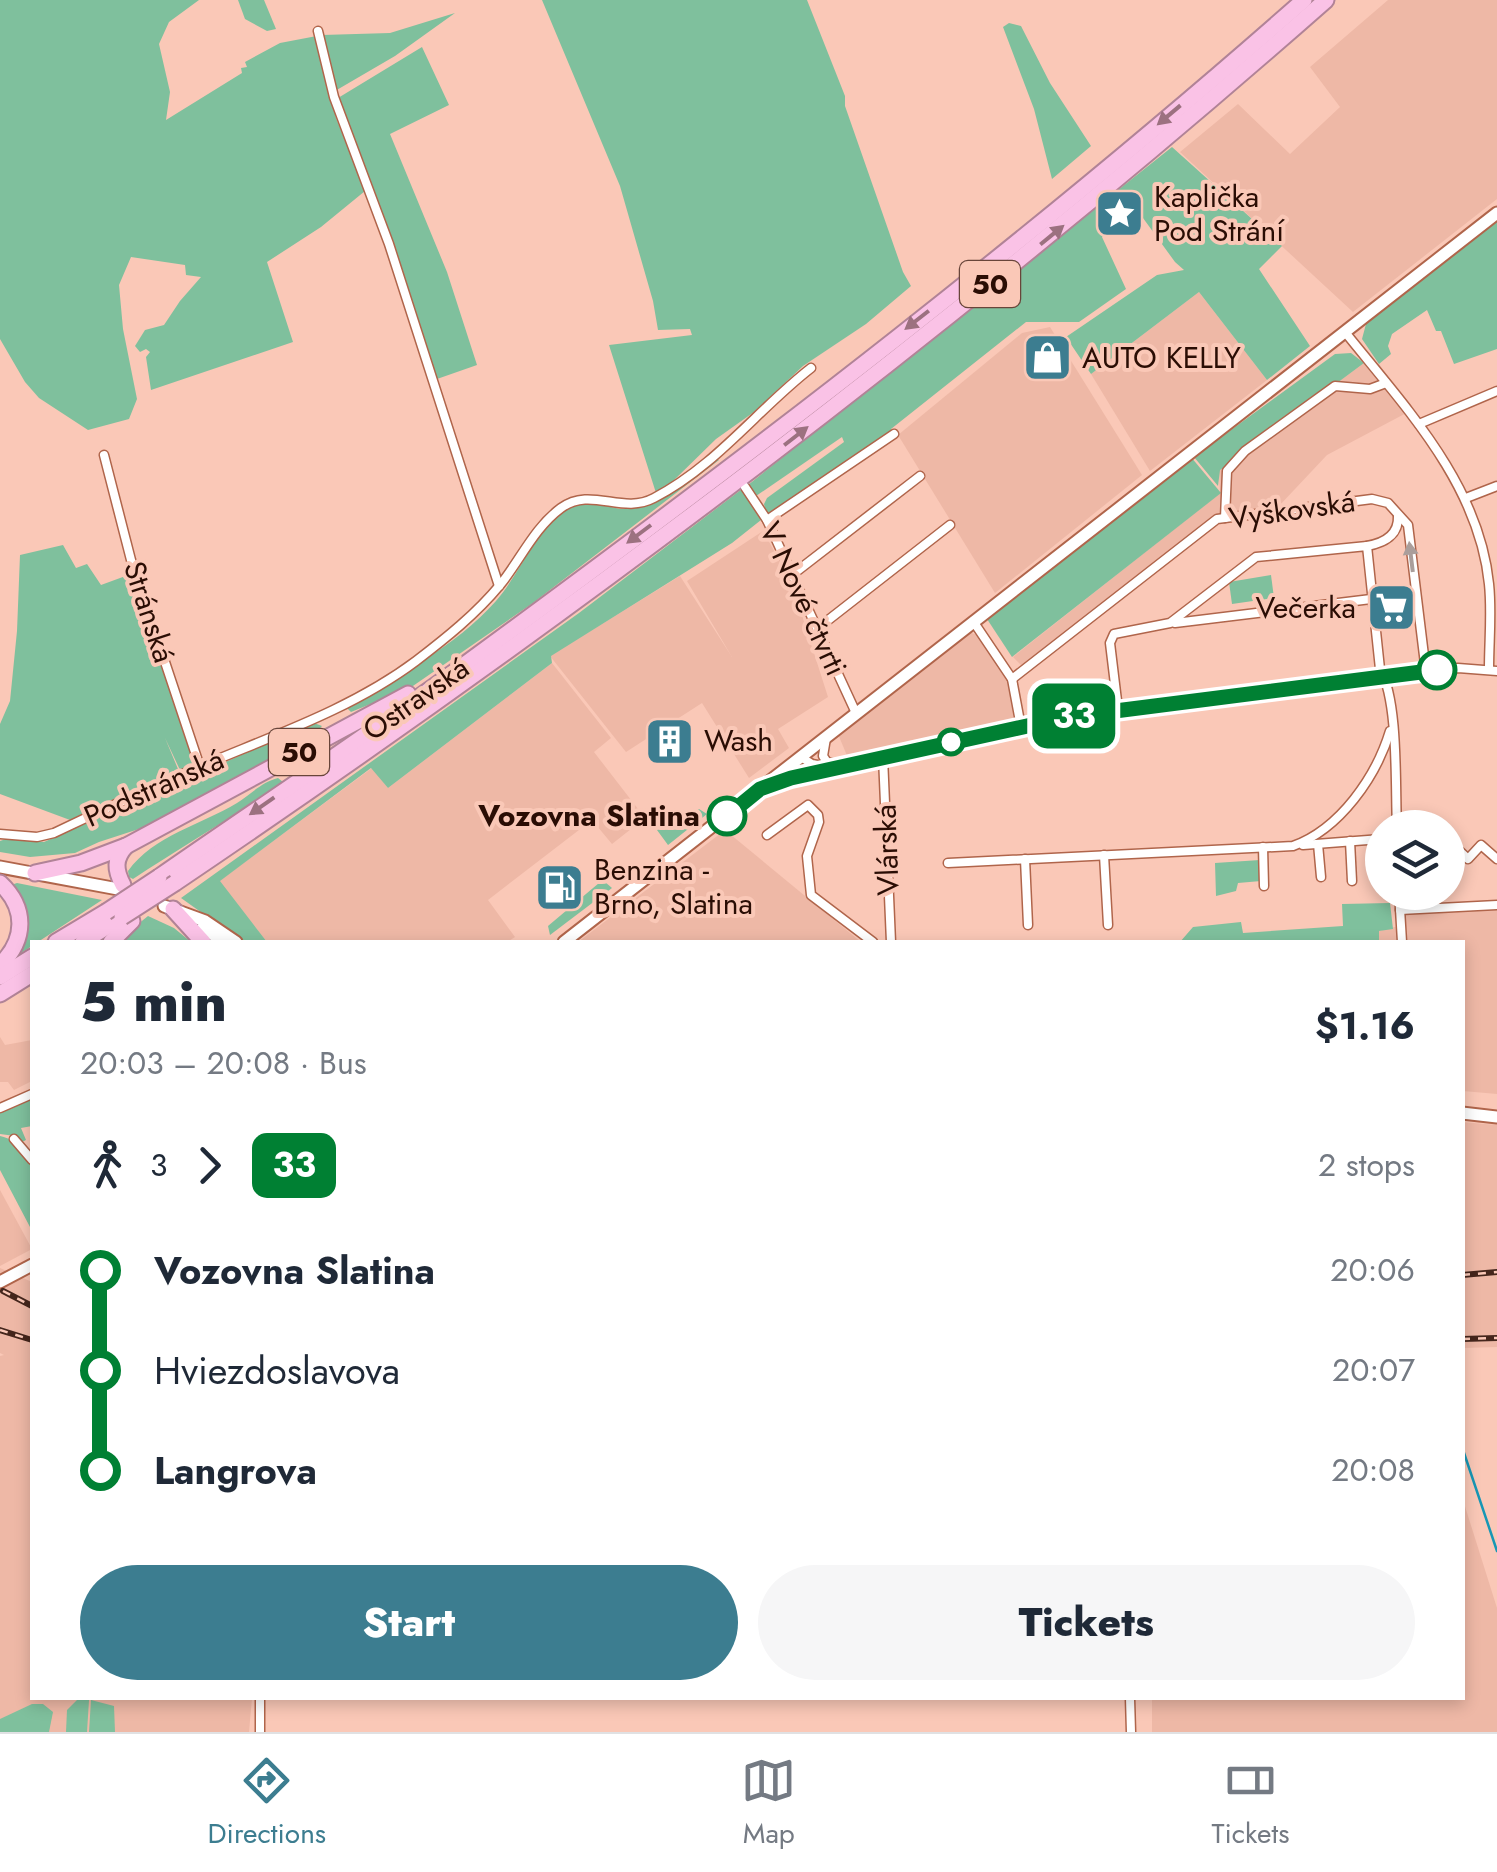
<!DOCTYPE html>
<meta charset="utf-8">
<style>
:root{--surface:#fff;--page:#f6f6f7;--text:#1f2937;--muted:#747a83;--line:#e0e1e3;--accent:#3c7d90}
body{margin:0;font-family:Jost,sans-serif;background:var(--page);color:var(--text);height:100vh;display:flex;flex-direction:column;font-size:38px;white-space:nowrap}
*{box-sizing:border-box;margin:0}
p{font-size:32px;color:var(--muted)}
.icon{flex:none;width:55px;height:55px;fill:none;stroke:currentColor;stroke-width:2;stroke-linecap:round;stroke-linejoin:round}
.map{position:relative;flex:1;overflow:hidden}
.drawer{position:absolute;left:30px;top:940px;width:1435px;height:760px;display:flex;flex-direction:column;background:var(--surface);border-radius:0px;box-shadow:0 5px 15px #0003}
.drawer>*{flex:none}
.badge{padding:0 20px;border-radius:15px;font-size:35px;line-height:65px}
.fabs{position:absolute;left:1365px;top:810px;display:grid;gap:20px}
.fabs a{display:grid;place-items:center;width:100px;height:100px;border-radius:50%;background:var(--surface);box-shadow:0 5px 15px #0003;font-size:50px}
.map>.badge{position:absolute;translate:-50% -50%;box-shadow:0 0 0 5px #fff}
.legs{display:flex;align-items:center;gap:15px;height:110px;padding:0 50px;font-size:32px}
.legs p{margin-inline-start:auto}
.head{display:flex;align-items:center;justify-content:space-between;height:170px;padding:0 50px}
h1{font-size:55px;font-weight:800;line-height:75px}
.primary-button{display:flex;gap:20px;margin-top:auto;padding:20px 50px}
.primary-button a{flex:1;height:115px;border-radius:60px;background:var(--accent);color:#fff;font-size:40px;font-weight:800;line-height:115px;text-align:center}
.primary-button a+a{background:var(--page);color:var(--text)}
ul{padding:0 50px;list-style:none}
li{display:flex;align-items:center;gap:35px;height:100px;font-size:38px}
li i{display:grid;place-items:center;width:15px;height:100%;margin:0 12px;background:currentColor}
li i::after{content:'';width:25px;height:25px;margin:-12px;border:8px solid;border-radius:50%;background:var(--surface)}
li p{margin-inline-start:auto}
li:first-child i{background:linear-gradient(#0000 50%,currentColor 0)}
li:last-child i{background:linear-gradient(currentColor 50%,#0000 0)}
.tab-bar{display:flex;justify-content:space-around;align-items:center;height:140px;border-top:2px solid var(--line);background:var(--surface);font-size:28px;color:var(--muted)}
.tab-bar a{display:grid;justify-items:center;gap:5px}
.tab-bar .current{color:var(--accent)}
.map>svg:first-child{display:block}
</style>
<div class="map">
<svg width="1497" height="1732" viewBox="0 0 1497 1732">
<rect width="100%" height="100%" fill="#fac8b7"/>
<g fill="#eeb8a6">
<path d="M1388 0H1497V199L1353 312 1180 152 1238 104 1290 154 1340 107 1310 67Z"/>
<path d="M1199 292 1267 380 1150 471 1091 374Z"/>
<path d="M1050 327 1142 475 995 593 898 435 1022 333Z"/>
<path d="M1364 363 1379 364 1412 410 1327 455 1279 506 1215 524 1027 671 1013 657 1220 493 1219 470Z"/>
<path d="M763 531 791 581 828 697 778 729 789 748 749 778 702 703 626 752 550 656 680 576 732 657 687 581Z"/>
<path d="M969 632 977 635 1008 680 1014 721 848 758 838 734Z"/>
<path d="M552 663 611 738 594 752 645 818 612 844 592 820 488 900 515 937 507 942H267L219 881 372 768 388 788Z"/>
<path d="M725 830 861 942H578Z"/>
<path d="M1497 909V1094L1463 1091 1462 942H1379V931L1406 924V914Z"/>
<path d="M0 1037 5 1045 32 1040V1081L14 1090 8 1082H0Z"/>
<path d="M1462 1122 1497 1125V1347L1463 1348Z"/>
<path d="M0 1190 32 1249 0 1266Z"/>
<path d="M0 1268 32 1282V1698H252L249 1732H0V1356L4 1355 0 1353Z"/>
<path d="M1463 1500 1497 1608V1732H1152V1698H1462Z"/>
</g>
<g fill="#7fc09d">
<path d="M0 0H199L169 22 159 44 170 92 166 120 242 73 241 68 247 67 245 62 280 43 322 35 390 33 455 13 395 56 335 91 319 43 336 118 365 191 321 227 267 262 293 342 151 390 146 357 150 352 146 349 140 352 135 346 145 330 164 325 180 301 201 277 186 275 185 265 131 257 119 285 123 329 137 399 129 419 88 430 39 398 25 382 0 339Z"/>
<path d="M238 0H264L276 29 267 31 245 19Z"/>
<path d="M542 0H807L845 96V106L903 272 911 286 866 324 803 366 754 412 716 439 668 486 656 493 609 345 692 335 690 329 658 330 653 301 620 186Z"/>
<path d="M1009 23 1021 26 1050 83 1091 146 1052 179 1034 109 1003 27Z"/>
<path d="M422 47 449 105 390 134 447 272 477 365 437 379 380 210 338 98Z"/>
<path d="M1172 147 1282 246 1259 269 1310 346 1267 380 1199 292 1091 374 1066 337 1157 275 1184 270 1175 262 1127 196 1098 220 1104 234 1102 237 1126 289 1079 322H1026L891 429 893 433 767 516 764 504 767 498 844 442 842 437 756 496 748 485Z"/>
<path d="M1497 219V349L1454 364 1441 331H1436L1427 310 1392 334 1388 346 1391 354 1379 364 1362 339 1366 324Z"/>
<path d="M1351 353 1364 363 1220 470 1218 486 1194 457 1335 354Z"/>
<path d="M1191 457 1221 493 1012 657 987 619Z"/>
<path d="M716 458 719 460 533 603 410 688 351 712 346 707C398 675 454 648 496 601 522 571 536 527 572 507 592 496 604 508 624 509 659 510 689 477 716 458Z"/>
<path d="M742 489 761 520 732 543 551 656 552 663 388 788 371 768 220 881 267 942H243L181 898 579 613Z"/>
<path d="M63 545 76 568 87 564 101 585 131 574 194 760 191 767 180 770 165 738 178 769 70 820 0 794V724L10 701 17 631 20 555Z"/>
<path d="M1271 575 1274 598 1232 604 1229 582Z"/>
<path d="M314 723 322 726 315 733 238 779 142 828 99 842 75 853 30 857 0 852V841L9 838 44 842Z"/>
<path d="M278 778 283 782 281 785C233 817 180 848 133 879L129 877 128 871C154 835 201 825 237 803 251 794 262 782 278 778Z"/>
<path d="M699 809 707 814 668 845 657 830 682 810 688 816Z"/>
<path d="M1260 860 1261 881 1238 883 1236 891 1216 896 1215 863Z"/>
<path d="M605 882 612 888 550 935 548 926 599 883Z"/>
<path d="M17 883 102 900 18 955 24 939 11 885Z"/>
<path d="M1390 903 1393 929 1379 931V942H1180L1193 927 1241 922 1243 933 1343 926 1342 904Z"/>
<path d="M148 916 174 928 191 942H116Z"/>
<path d="M32 1099V1126L21 1128 26 1140 20 1143 15 1136 0 1134V1113Z"/>
<path d="M0 1136C42 1145 32 1193 32 1226L30 1227 0 1170Z"/>
<path d="M77 1700H89L87 1732H66L67 1710Z"/>
<path d="M91 1700 114 1706 115 1732H89Z"/>
<path d="M32 1704H43L53 1712 49 1732H0V1719Z"/>
</g>
<g fill="none" stroke-linecap="round" stroke-linejoin="round">
<path stroke="#1797b5" stroke-width="2.5" d="M1462 1447 1497 1551"/>
<defs>
<g id="street">
<path d="M318 31 334 97 389 244 499 586"/>
<path d="M1345 332C1405 407 1479 484 1489 584 1492 612 1489 641 1489 669"/>
<path d="M1419 424 1497 391"/>
<path d="M104 455 131 560 200 767"/>
<path d="M745 487 767 520 856 713"/>
<path d="M1466 498 1497 486"/>
<path d="M1225 518 1227 471 1245 451 1335 386 1370 389 1386 383"/>
<path d="M767 520 894 434"/>
<path d="M1367 546C1384 543 1399 535 1398 516"/>
<path d="M792 575 920 476"/>
<path d="M973 621 1012 679 1021 727"/>
<path d="M1175 623 1371 599"/>
<path d="M818 628 950 525"/>
<path d="M1012 679 1217 519 1372 499 1388 503 1408 525 1426 672"/>
<path d="M1118 709 1110 643 1114 634 1170 623 1256 557 1367 546 1380 669C1399 701 1395 788 1397 828"/>
<path d="M826 738 823 756 827 762 836 764"/>
<path d="M801 757 812 764 828 767 1118 709 1458 668 1497 671"/>
<path d="M883 757 891 942"/>
<path d="M773 784 826 770"/>
<path d="M0 834 37 837 54 833C102 810 150 788 199 767 272 736 352 709 416 661 446 638 476 614 500 585 521 559 534 528 561 508 591 486 622 515 654 498 716 466 758 409 811 368"/>
<path d="M767 835 808 805 818 815 819 822 807 856 811 895 873 942"/>
<path d="M1448 840 1468 859 1481 845 1497 859"/>
<path d="M1350 841 1352 881"/>
<path d="M1318 844 1321 877"/>
<path d="M1303 845 1381 839"/>
<path d="M1263 847 1264 886"/>
<path d="M1104 855 1108 925"/>
<path d="M1025 859 1028 925"/>
<path d="M948 863 1293 846C1340 829 1376 777 1390 731"/>
<path d="M1399 892 1402 942"/>
<path d="M1400 910 1497 905"/>
<path d="M0 1108 32 1094"/>
<path d="M14 1139 32 1160"/>
<path d="M1130 1698 1131 1732"/>
<path d="M260 1732V1698"/>
</g>
<g id="secondary">
<path d="M0 867 118 889"/>
<path d="M164 906 205 921 236 942"/>
<path d="M203 927 223 942"/>
<path d="M564 942 1497 213"/>
<path d="M1462 1113 1497 1117"/>
<path d="M0 1282 32 1265"/>
</g>
<g id="highway">
<path d="M35 873 81 863 126 846 408 694"/>
<path d="M159 877C264 804 372 733 475 657 759 449 1040 233 1304 0"/>
<path d="M0 883C27 908 26 940 0 965"/>
<path d="M175 883C576 612 963 320 1326 0"/>
<path d="M123 885C115 870 114 859 126 846"/>
<path d="M173 909 203 942"/>
<path d="M56 942 106 912"/>
<path d="M83 942 122 917"/>
<path d="M111 942 132 921"/>
<path d="M0 977 32 957"/>
<path d="M0 994 32 974"/>
</g>
</defs>
<use href="#street" stroke="#b0654b" stroke-width="11"/>
<use href="#secondary" stroke="#b0654b" stroke-width="15"/>
<use href="#highway" stroke="#b18397" stroke-width="19"/>
<use href="#street" stroke="#fff" stroke-width="8"/>
<use href="#secondary" stroke="#fff" stroke-width="11"/>
<use href="#highway" stroke="#fac2e6" stroke-width="15"/>
<defs>
<g id="rail">
<path d="M1462 1275 1497 1272"/>
<path d="M3 1291 32 1306"/>
<path d="M0 1330 32 1340"/>
<path d="M1462 1339 1497 1338"/>
</g>
</defs>
<use href="#rail" stroke="#45261c" stroke-width="6"/>
<use href="#rail" stroke="#fac8b7" stroke-width="2.5" stroke-dasharray="8" stroke-linecap="butt"/>
<defs>
<g id="highway-bridge">
<path d="M106 912 159 877"/>
<path d="M122 917 175 883"/>
</g>
</defs>
<use href="#highway-bridge" stroke="#b18397" stroke-width="19" stroke-linecap="butt"/>
<use href="#highway-bridge" stroke="#fac2e6" stroke-width="15"/>
</g>
<defs><path id="oneway-solid" d="M-6-.8H1V-3.2L6.5 0L1 3.2V.8H-6Z" transform="scale(2.5)"/></defs>
<g fill="#9c7180">
<use href="#oneway-solid" transform="translate(1169 115) rotate(140)"/>
<use href="#oneway-solid" transform="translate(1052 235) rotate(-39)"/>
<use href="#oneway-solid" transform="translate(917 320) rotate(142)"/>
<use href="#oneway-solid" transform="translate(796 436) rotate(-38)"/>
<use href="#oneway-solid" transform="translate(639 534) rotate(143)"/>
<use href="#oneway-solid" transform="translate(262 806) rotate(145)"/>
</g>
<use fill="#aa9e9b" href="#oneway-solid" transform="translate(1411 557) rotate(-97)"/>
<g fill="none" stroke-linecap="round" stroke-linejoin="round">
<defs>
<path id="line-1" d="M727 816 760 789 791 778 1068 717 1437 670"/>
</defs>
<use href="#line-1" stroke="#fff" stroke-width="22"/>
<use href="#line-1" stroke="#008033" stroke-width="15"/>
</g>
<defs>
<symbol id="sight-square" viewBox="-11 -11 22 22"><rect x="-9" y="-9" width="18" height="18" rx="4" fill="#3c7d90" stroke="#fac8b7"/><path d="M0-6L1.8-2.2L6-1.7L2.9 1.2L3.7 5.4L0 3.3L-3.7 5.4L-2.9 1.2L-6-1.7L-1.8-2.2Z" fill="#fff"/></symbol>
<symbol id="shop-square" viewBox="-11 -11 22 22"><rect x="-9" y="-9" width="18" height="18" rx="4" fill="#3c7d90" stroke="#fac8b7"/><path d="M-5-2.5h2.3a2.7 3.5 0 0 1 5.4 0H5L5.5 6h-11ZM-1.5-2.5h3a1.5 2.3 0 0 0-3 0Z" fill="#fff"/></symbol>
<symbol id="supermarket-square" viewBox="-11 -11 22 22"><rect x="-9" y="-9" width="18" height="18" rx="4" fill="#3c7d90" stroke="#fac8b7"/><path d="M-6-5.5h2.5l.6 2H6L4.5 2H-2.5L-4.4-4H-6ZM-1.5 3.2a1.3 1.3 0 1 0 .1 0ZM3 3.2a1.3 1.3 0 1 0 .1 0Z" fill="#fff"/></symbol>
<symbol id="building-square" viewBox="-11 -11 22 22"><rect x="-9" y="-9" width="18" height="18" rx="4" fill="#3c7d90" stroke="#fac8b7"/><path d="M-4-6H4V6H1V3H-1V6H-4ZM-2.5-4.3h1.7v1.8h-1.7ZM.8-4.3h1.7v1.8H.8ZM-2.5-1h1.7V.8h-1.7ZM.8-1h1.7V.8H.8Z" fill="#fff"/></symbol>
<symbol id="fuel-square" viewBox="-11 -11 22 22"><rect x="-9" y="-9" width="18" height="18" rx="4" fill="#3c7d90" stroke="#fac8b7"/><path d="M-5.5-6h7V0h2V4h1.3V-2.5L3-4.5l.8-.8L6-3V5H2.5V1h-1V6h-7ZM-4.2-4.7v3.2H.2V-4.7Z" fill="#fff"/></symbol>
</defs>
<g fill-rule="evenodd">
<use href="#sight-square" x="1092" y="186" width="55" height="55"/>
<use href="#shop-square" x="1020" y="330" width="55" height="55"/>
<use href="#supermarket-square" x="1364" y="580" width="55" height="55"/>
<use href="#building-square" x="642" y="714" width="55" height="55"/>
<use href="#fuel-square" x="532" y="860" width="55" height="55"/>
</g>
<g fill="#fff" stroke="#008033" stroke-width="5">
<circle cx="1437" cy="670" r="18"/>
<circle cx="951" cy="742" r="12"/>
<circle cx="727" cy="816" r="18"/>
</g>
<g text-anchor="middle" stroke-width="8" stroke-linejoin="round" paint-order="stroke">
<g fill="#fac8b7" stroke="#68453a" stroke-width="2.5">
<rect x="960" y="261" width="60" height="46" rx="8"/>
<rect x="269" y="729" width="60" height="46" rx="8"/>
</g>
<g font-size="28" font-weight="bold" fill="#2a0d04">
<text x="990" y="294">50</text>
<text x="299" y="762">50</text>
</g>
<g font-size="30" fill="#2a0d04" stroke="#fac8b7" text-anchor="start">
<text x="1154" y="207">Kaplička<tspan x="1154" dy="34">Pod Strání</tspan></text>
<text x="1082" y="368">AUTO KELLY</text>
<text x="1356" y="618" text-anchor="end">Večerka</text>
<text x="704" y="751">Wash</text>
<text x="594" y="880">Benzina -<tspan x="594" dy="34">Brno, Slatina</tspan></text>
</g>
<g font-size="30" fill="#2a0d04" stroke="#fac8b7">
<text transform="translate(1292 510) rotate(-8)" y="10">Vyškovská</text>
<text transform="translate(803 599) rotate(65)" y="10">V Nové čtvrti</text>
<text transform="translate(149 612) rotate(72)" y="10">Stránská</text>
<text transform="translate(416 699) rotate(-35)" y="10">Ostravská</text>
<text transform="translate(154 788) rotate(-24)" y="10">Podstránská</text>
<text transform="translate(887 850) rotate(-92)" y="10">Vlárská</text>
</g>
<g font-size="30" font-weight="bold" fill="#2a0d04" stroke="#fac8b7" text-anchor="end">
<text x="700" y="826">Vozovna Slatina</text>
</g>
</g>
</svg>
<div class="fabs">
<a><svg class="icon" aria-label="layers" viewBox="0 0 24 24"><path d="M12 4l9 5-9 5-9-5zM3 14l9 5 9-5"/></svg></a>
</div>
<b class="badge" style="left:1074px;top:716px;background:#008033;color:#fff">33</b>
<section class="drawer">
<div class="head"><div><h1>5 min</h1><p>20:03 – 20:08 · Bus</p></div><b>$1.16</b></div>
<div class="legs"><svg class="icon" aria-label="walk" viewBox="0 0 24 24"><circle cx="13" cy="4" r="2"/><path d="M13 8l-2 6 4 7M11 14l-3 7M7 12l3-4h3l4 4"/></svg>3<svg class="icon" aria-label="forward" viewBox="0 0 24 24"><path d="M9 5l7 7-7 7"/></svg><b class="badge" style="background:#008033;color:#fff">33</b><p>2 stops</p></div>
<ul>
<li><i style="color:#008033"></i><b>Vozovna Slatina</b><p>20:06</p></li>
<li><i style="color:#008033"></i><span>Hviezdoslavova</span><p>20:07</p></li>
<li><i style="color:#008033"></i><b>Langrova</b><p>20:08</p></li>
</ul>
<div class="primary-button"><a>Start</a><a>Tickets</a></div>
</section>
</div>
<nav class="tab-bar">
<a class="current"><svg class="icon" aria-label="directions" viewBox="0 0 24 24"><path d="M12 3l9 9-9 9-9-9zM9 14v-3h6M13 9l2 2-2 2"/></svg>Directions</a>
<a><svg class="icon" aria-label="map" viewBox="0 0 24 24"><path d="M3 6l6-2 6 2 6-2v14l-6 2-6-2-6 2zM9 4v14M15 6v14"/></svg>Map</a>
<a><svg class="icon" aria-label="tickets" viewBox="0 0 24 24"><path d="M3 7h18v10H3zM15 7v10"/></svg>Tickets</a>
</nav>
